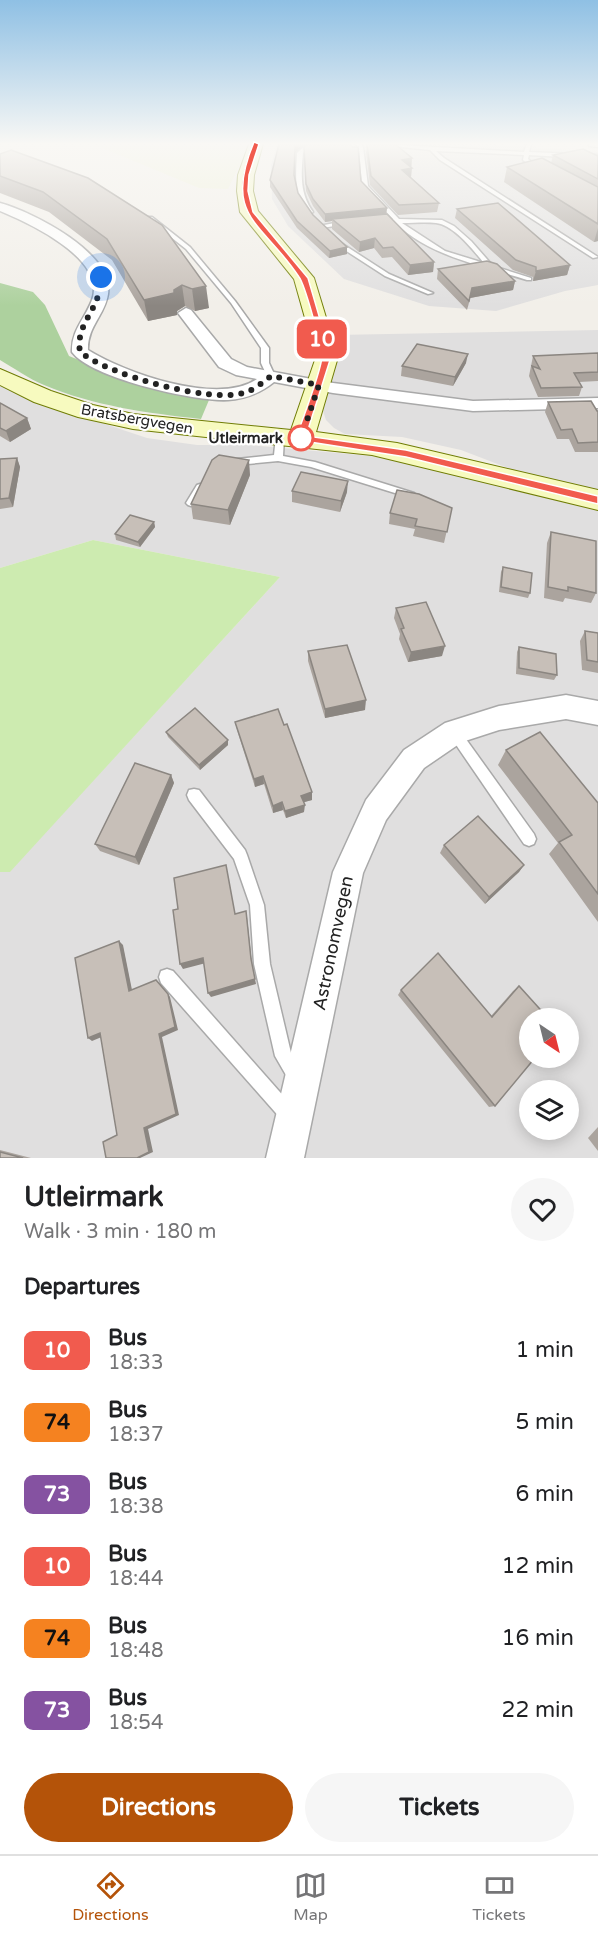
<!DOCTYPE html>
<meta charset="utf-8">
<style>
:root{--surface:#fff;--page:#f6f6f6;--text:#202124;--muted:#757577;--line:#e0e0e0;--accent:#b45309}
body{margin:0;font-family:"Varela Round",sans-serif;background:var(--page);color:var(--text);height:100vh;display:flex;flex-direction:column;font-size:22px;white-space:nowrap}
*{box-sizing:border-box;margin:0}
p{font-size:20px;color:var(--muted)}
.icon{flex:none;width:33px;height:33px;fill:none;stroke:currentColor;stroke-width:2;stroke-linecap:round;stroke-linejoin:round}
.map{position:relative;height:1158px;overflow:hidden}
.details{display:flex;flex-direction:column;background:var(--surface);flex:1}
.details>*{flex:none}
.badge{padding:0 12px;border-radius:9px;font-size:21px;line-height:39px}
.needle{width:39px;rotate:145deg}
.buttons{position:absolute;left:519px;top:1008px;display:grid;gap:12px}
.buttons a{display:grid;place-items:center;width:60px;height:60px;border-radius:50%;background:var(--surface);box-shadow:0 3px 15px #0003;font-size:30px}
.you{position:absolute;width:30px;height:30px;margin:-15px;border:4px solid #fff;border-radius:50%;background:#1a73e8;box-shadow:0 0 0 9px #1a73e833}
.map>.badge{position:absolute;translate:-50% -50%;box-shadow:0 0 0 3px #fff}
h2{padding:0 24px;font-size:22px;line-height:54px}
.round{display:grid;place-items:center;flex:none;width:63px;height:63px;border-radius:32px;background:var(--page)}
.overview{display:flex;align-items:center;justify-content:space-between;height:102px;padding:0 24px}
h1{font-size:28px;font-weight:800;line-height:45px}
.action{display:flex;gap:12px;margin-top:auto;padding:12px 24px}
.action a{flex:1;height:69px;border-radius:36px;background:var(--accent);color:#fff;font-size:24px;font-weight:800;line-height:69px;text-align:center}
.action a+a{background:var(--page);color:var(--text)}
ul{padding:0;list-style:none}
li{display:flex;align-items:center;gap:18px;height:72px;padding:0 24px}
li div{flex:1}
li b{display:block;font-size:22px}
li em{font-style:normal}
li .badge{min-width:66px;font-weight:700;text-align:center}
.tabs{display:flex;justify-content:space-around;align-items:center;height:84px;border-top:2px solid var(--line);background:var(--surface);font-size:16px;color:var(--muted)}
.tabs a{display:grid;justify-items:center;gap:3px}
.tabs .active{color:var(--accent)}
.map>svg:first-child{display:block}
</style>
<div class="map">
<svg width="598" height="1158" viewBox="0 0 598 1158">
<rect width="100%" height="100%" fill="#f2efe9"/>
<g fill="#e0dfdf" fill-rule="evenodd">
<path d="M277 144H486L598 152V285L565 291 496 311 429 306 344 279 288 226 272 199 271 165Z"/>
<path d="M598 330V492L526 475 461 450 402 437 345 434 334 428 326 420 323 411 333 374 336 353 335 335Z"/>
<path d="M0 383 90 419 147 438 197 445H248L371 456 444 470 598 508V1158H0V872L10 871 280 577 93 540 0 568ZM530 1018H568V1058H530ZM530 1090H568V1130H530Z"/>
</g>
<path fill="#eef0d5" d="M93 144H250L228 189 199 188Z"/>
<path fill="#cdebb0" d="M93 540 280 577 10 872H0V568Z"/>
<path fill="#add19e" d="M0 283 33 292 45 305 69 356 124 378 209 400 201 419C147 413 94 406 44 385 29 379 14 368 0 360Z"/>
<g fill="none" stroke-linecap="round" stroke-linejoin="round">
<defs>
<g id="lane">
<path d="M307 144H311L303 153C301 175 300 194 313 212L310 214C293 200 296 173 297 153Z"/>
<path d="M356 144H360L363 147 368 186 399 219 442 220 454 226 471 241 493 266 531 278V280H527C486 267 426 255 396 223L377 222V220L379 219H393L362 186 359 147ZM402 223C414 223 425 222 436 223 454 225 473 250 484 263L445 251Z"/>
<path d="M381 144 524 152 527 144H531L529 152 598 155V159L529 155 528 159 540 169 537 171 523 160 524 155 436 151 444 158 598 257 593 258 440 160 430 150 383 145Z"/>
<path d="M148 217H152L190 247 235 301 269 348V363L275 376 274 378H271L267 376 261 363V348L231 303 186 249 148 219Z"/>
<path d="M345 221 348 223 347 224 322 228 319 226Z"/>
<path d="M334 241H338L389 274 433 293 428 294 385 276 334 243Z"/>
<path d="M280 434 284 437 283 456 315 462 414 493 416 495 411 498 311 467 278 461 237 465 232 462 237 459 274 455 276 437Z"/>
<path d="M200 484 205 487 194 505 191 506 188 505 186 503 197 485Z"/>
<path d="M454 726 458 728 534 834 536 839 534 844 529 846 524 844 450 736 448 732 450 728Z"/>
<path d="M194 789 199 790 245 850 247 855 264 905 270 964 291 1053 304 1076 302 1082 296 1084 290 1082 275 1056 254 964 250 905 234 859 189 800 187 795 189 790Z"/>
<path d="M167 969 173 971 294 1108 297 1114 294 1120 288 1123 282 1120 161 983 159 977 161 971Z"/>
</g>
<g id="street">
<path d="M588 144H598V147L589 146Z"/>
<path d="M0 203C33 212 114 253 108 294 105 315 87 327 88 350 125 373 218 406 257 379L236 375 219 367 178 313 186 308 191 310 231 359 247 367 333 383 473 401 598 398V408L473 411 333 393 274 382C260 393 246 399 228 400 195 402 91 378 72 352 71 329 87 317 93 297 103 257 29 223 0 211Z"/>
<path d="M566 695 598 701V725L566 719 499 730 462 742 424 768 386 820 363 873 304 1158H266L333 872 366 800 404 750 445 723 499 706Z"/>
</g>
<path id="secondary" d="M249 144H263L254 175 253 191 258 211 314 278 338 357 316 432 397 443 598 490V510L372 455 133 429 78 417 34 402 0 385V369L51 391 93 405 133 414 291 430 316 357 294 279 240 212 237 191 238 175Z"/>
</defs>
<use href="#lane" stroke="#a9a9a9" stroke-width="3"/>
<use href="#street" stroke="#a9a9a9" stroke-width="3"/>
<use href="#secondary" stroke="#707d05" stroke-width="2"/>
<use href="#lane" fill="#fff" fill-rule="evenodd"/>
<use href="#street" fill="#fff" fill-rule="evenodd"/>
<use href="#secondary" fill="#f7fabf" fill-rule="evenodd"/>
</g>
<g fill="#aba49e">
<path d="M367 144 412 158 411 177 439 203 437 212 398 215 370 185 366 152Z"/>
<path d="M295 153 294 176 298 193 313 215 347 254 329 258 297 228 270 187V180Z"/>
<path d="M0 154 88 178 209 308 195 311 185 306 177 311V315L148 321 112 260 49 212 0 193Z"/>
<path d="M304 154 361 181 387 208 386 214 434 262 433 272 408 275 392 257 382 258 374 248 359 252 332 229V221L325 222 313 206 306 191Z"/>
<path d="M553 155 598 156V241L594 242 504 182 507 167 551 163Z"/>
<path d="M457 209 570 265 567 275 533 281V277L513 270 455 218Z"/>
<path d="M438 269 515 281 513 290 470 298 467 310 437 279Z"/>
<path d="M598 353V381L579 382 582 387 579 396 538 397 529 376 533 356Z"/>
<path d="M466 363 453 386 401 376 402 366Z"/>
<path d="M548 402 598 411V452H575L569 439H557L545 412Z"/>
<path d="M0 403 27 418 31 429 10 442 0 436Z"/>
<path d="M17 458 20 467 13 507 0 509V459Z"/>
<path d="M250 475 230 525 193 519 191 504Z"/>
<path d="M292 491 347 492 340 512 292 502Z"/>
<path d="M452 508 444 543 413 536 415 529 389 524 390 513Z"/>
<path d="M154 522 155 527 140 547 116 540 115 534Z"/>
<path d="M551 532 596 593 591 603 565 598 563 602 544 598 547 543Z"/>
<path d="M503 567 530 593 528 598 499 592 501 572Z"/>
<path d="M396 608 442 656 408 662 399 639 400 634 394 618Z"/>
<path d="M585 631 598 633V673L582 670 580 641Z"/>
<path d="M519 647 557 675 554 680 516 674 517 652Z"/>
<path d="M308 651 365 710 325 718 308 661Z"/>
<path d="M235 722 312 792V800L304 802V812L286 818 283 810 273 813 264 784 255 787 237 730Z"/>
<path d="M166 732 228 740V745L200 770 168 737Z"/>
<path d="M506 750 598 803V922L549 854 558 843 498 765Z"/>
<path d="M171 775 174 783 139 865 100 851 95 844Z"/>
<path d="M444 845 524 865 519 872 485 904 440 853Z"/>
<path d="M519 986 495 1106 489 1107 398 995 401 990 491 1016 513 991Z"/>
<path d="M598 1127V1151L588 1138Z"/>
<path d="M0 1150 31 1158H0Z"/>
</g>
<g fill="#8b8681">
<path d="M298 144H305L295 153V146Z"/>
<path d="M412 158 411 167 402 160Z"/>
<path d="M412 168 411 177 402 170Z"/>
<path d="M387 208 386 215 332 219V221L325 222V214Z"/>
<path d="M598 228V241L594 242Z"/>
<path d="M375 238 374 248 359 252 360 242Z"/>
<path d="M347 247V254L329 258 330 251Z"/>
<path d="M434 262 433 272 408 275 410 265Z"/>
<path d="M570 265 567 275 533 281 536 271Z"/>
<path d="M515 281 513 290 470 298 467 310 472 288Z"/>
<path d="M182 285 185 306 177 311V315L148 321 144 300 174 290Z"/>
<path d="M206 286 209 308 195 311 192 289Z"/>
<path d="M468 354 466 363 453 386 455 377Z"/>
<path d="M27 418 31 429 10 442 6 431Z"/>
<path d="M17 458 20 467 13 507 9 498Z"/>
<path d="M249 460 250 475 230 525 228 510Z"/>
<path d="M348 481 347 492 340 512 341 501Z"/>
<path d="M154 522 155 527 140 547 138 542Z"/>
<path d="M445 646 442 656 408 662 411 652Z"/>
<path d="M366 700 365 710 325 718V709Z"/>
<path d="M228 740V745L200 770 199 765Z"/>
<path d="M171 775 174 783 139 865 135 857Z"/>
<path d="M263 776 264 784 255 787 254 779Z"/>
<path d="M312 792V800L301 803V796Z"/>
<path d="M282 802 283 810 273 813V806Z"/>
<path d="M305 805 304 812 286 818 285 811Z"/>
<path d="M524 865 519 872 485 904 489 897Z"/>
<path d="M246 911 247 917 252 964 251 959Z"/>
<path d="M119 941 123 945 133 995 129 991Z"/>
<path d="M203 958 206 963 183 969 180 964Z"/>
<path d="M255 979 256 984 211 997 208 993Z"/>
<path d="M168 994 170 997 178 1030 162 1037 179 1115 148 1129 153 1152 140 1158H137L144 1128 159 1034Z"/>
<path d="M100 1033 104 1036 92 1041 88 1038Z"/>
</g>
<g fill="#c7bfb8" stroke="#8b8681" stroke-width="1.5">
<path d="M279 144H298L295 146 294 175 298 193 313 215 347 247 330 251 297 221 270 180Z"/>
<path d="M308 144H349L353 147H358L361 181 387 208 325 214 313 199 306 184 304 147Z"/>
<path d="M367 144H395L412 158 402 160 412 168 402 170 439 203 399 205 371 176Z"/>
<path d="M583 149 598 156V179L553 155Z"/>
<path d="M11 150 88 178 162 225 206 286 192 289 182 285 174 290V293L144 300 107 239 43 192 0 176V154Z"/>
<path d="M542 158 598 187V224L507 167Z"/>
<path d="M498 203 570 265 536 271V267L516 260 457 209Z"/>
<path d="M387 214 434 262 410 265 393 247 383 248 375 238 360 242 332 219Z"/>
<path d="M487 261 497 264 515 281 472 288 469 301 438 269Z"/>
<path d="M417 344 468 354 455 377 402 366Z"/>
<path d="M598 353V372L574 373 582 387 541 388 532 366 540 369 533 356Z"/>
<path d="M591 401 597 411H598V442L578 443 572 429 561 430 548 402Z"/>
<path d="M0 403 27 418 6 431 0 428Z"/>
<path d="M219 455 249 460 228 510 191 504 212 460Z"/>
<path d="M17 458 9 498 0 499V459Z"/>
<path d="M301 472 348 481 341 501 292 491Z"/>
<path d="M397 490 419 494 452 508 447 532 415 526 417 519 390 513Z"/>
<path d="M130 515 154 522 138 542 115 534Z"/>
<path d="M551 532 596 541V593L568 587V591L548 587Z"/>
<path d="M503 567 532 573 530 593 501 587Z"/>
<path d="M426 602 445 646 411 652 401 629 404 628 396 608Z"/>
<path d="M585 631 598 633V662L587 660Z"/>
<path d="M347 645 366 700 325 709 308 651Z"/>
<path d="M519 647 556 654 557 675 519 668Z"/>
<path d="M195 708 228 740 199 765 166 732Z"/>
<path d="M278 709 284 725 287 724 312 792 301 796 305 805 285 811 282 802 273 806 263 776 254 779 235 722Z"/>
<path d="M540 732 598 803V894L559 842 572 835 506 750Z"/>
<path d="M135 763 171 775 135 857 95 844Z"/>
<path d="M478 816 524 865 489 897 444 845Z"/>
<path d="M226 865 235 914 246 911 251 959 255 979 208 993 203 958 180 964 173 910 178 909 174 878Z"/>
<path d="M119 941 129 991 156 980 168 994 175 1027 159 1034 176 1114 144 1128 149 1152 137 1158H106L103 1142 117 1135 100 1033 88 1038 75 958Z"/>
<path d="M438 953 492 1017 519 986 548 1018H530V1058H533L534 1059 495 1106 401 990Z"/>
<path d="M0 1152 23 1158H0Z"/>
</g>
<linearGradient id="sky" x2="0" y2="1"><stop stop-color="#8fc0e4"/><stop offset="0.47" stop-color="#f9f8f5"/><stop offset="1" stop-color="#f9f8f5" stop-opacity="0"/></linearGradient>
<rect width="598" height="306" fill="url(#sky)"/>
<path fill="#f15b4e" stroke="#fff" stroke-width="1.5" d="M254 142 259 144 249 175 248 191 253 212 308 278 331 357 306 436 406 450 598 496V504L406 457 297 440 296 438C301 423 323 367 322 355 321 344 305 285 299 277 263 222 222 218 254 142Z"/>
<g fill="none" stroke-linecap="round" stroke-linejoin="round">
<path stroke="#222" stroke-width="6" stroke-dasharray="0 10.8" d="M101 277C101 311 75 322 80 352 109 375 208 403 243 393 253 391 263 382 271 376L319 385 301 438"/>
</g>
<circle fill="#fff" stroke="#f15b4e" stroke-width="3" cx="301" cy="438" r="12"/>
<g text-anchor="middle" stroke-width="4.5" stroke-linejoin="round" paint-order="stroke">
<g font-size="15" fill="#222" stroke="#fff">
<text transform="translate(137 419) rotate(10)" y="5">Bratsbergvegen</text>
</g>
<g font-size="15" font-weight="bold" fill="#222" stroke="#fff" text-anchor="end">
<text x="283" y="443">Utleirmark</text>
</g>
<g font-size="18" fill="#222" stroke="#fff">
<text transform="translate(333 943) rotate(-78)" y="6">Astronomvegen</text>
</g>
</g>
</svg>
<div class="buttons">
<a><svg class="needle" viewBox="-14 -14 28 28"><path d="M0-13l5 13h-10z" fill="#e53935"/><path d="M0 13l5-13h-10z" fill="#757577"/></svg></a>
<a><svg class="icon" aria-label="layers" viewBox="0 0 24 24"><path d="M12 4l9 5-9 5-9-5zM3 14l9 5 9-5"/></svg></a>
</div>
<div class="you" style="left:101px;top:277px"></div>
<b class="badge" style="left:322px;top:339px;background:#f15b4e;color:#fff">10</b>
</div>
<section class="details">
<div class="overview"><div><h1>Utleirmark</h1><p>Walk · 3 min · 180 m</p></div><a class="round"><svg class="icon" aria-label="heart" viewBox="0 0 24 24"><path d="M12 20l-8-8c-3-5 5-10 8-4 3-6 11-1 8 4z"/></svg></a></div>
<h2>Departures</h2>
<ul>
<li><span class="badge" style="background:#f15b4e;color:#fff">10</span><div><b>Bus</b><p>18:33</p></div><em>1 min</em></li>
<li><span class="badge" style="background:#f58220;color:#111">74</span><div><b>Bus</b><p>18:37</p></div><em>5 min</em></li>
<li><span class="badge" style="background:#8552a1;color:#fff">73</span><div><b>Bus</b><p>18:38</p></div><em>6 min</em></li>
<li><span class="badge" style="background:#f15b4e;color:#fff">10</span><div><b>Bus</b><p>18:44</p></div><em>12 min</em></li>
<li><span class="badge" style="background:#f58220;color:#111">74</span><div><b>Bus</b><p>18:48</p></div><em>16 min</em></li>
<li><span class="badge" style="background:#8552a1;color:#fff">73</span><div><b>Bus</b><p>18:54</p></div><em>22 min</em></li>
</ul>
<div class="action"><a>Directions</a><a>Tickets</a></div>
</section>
<nav class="tabs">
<a class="active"><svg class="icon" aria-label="directions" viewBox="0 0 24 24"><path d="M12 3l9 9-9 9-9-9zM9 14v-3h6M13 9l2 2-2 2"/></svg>Directions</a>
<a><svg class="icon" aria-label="map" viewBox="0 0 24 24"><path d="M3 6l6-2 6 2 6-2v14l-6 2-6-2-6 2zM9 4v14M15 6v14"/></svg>Map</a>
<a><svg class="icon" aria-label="tickets" viewBox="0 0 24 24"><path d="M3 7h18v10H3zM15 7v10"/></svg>Tickets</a>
</nav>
